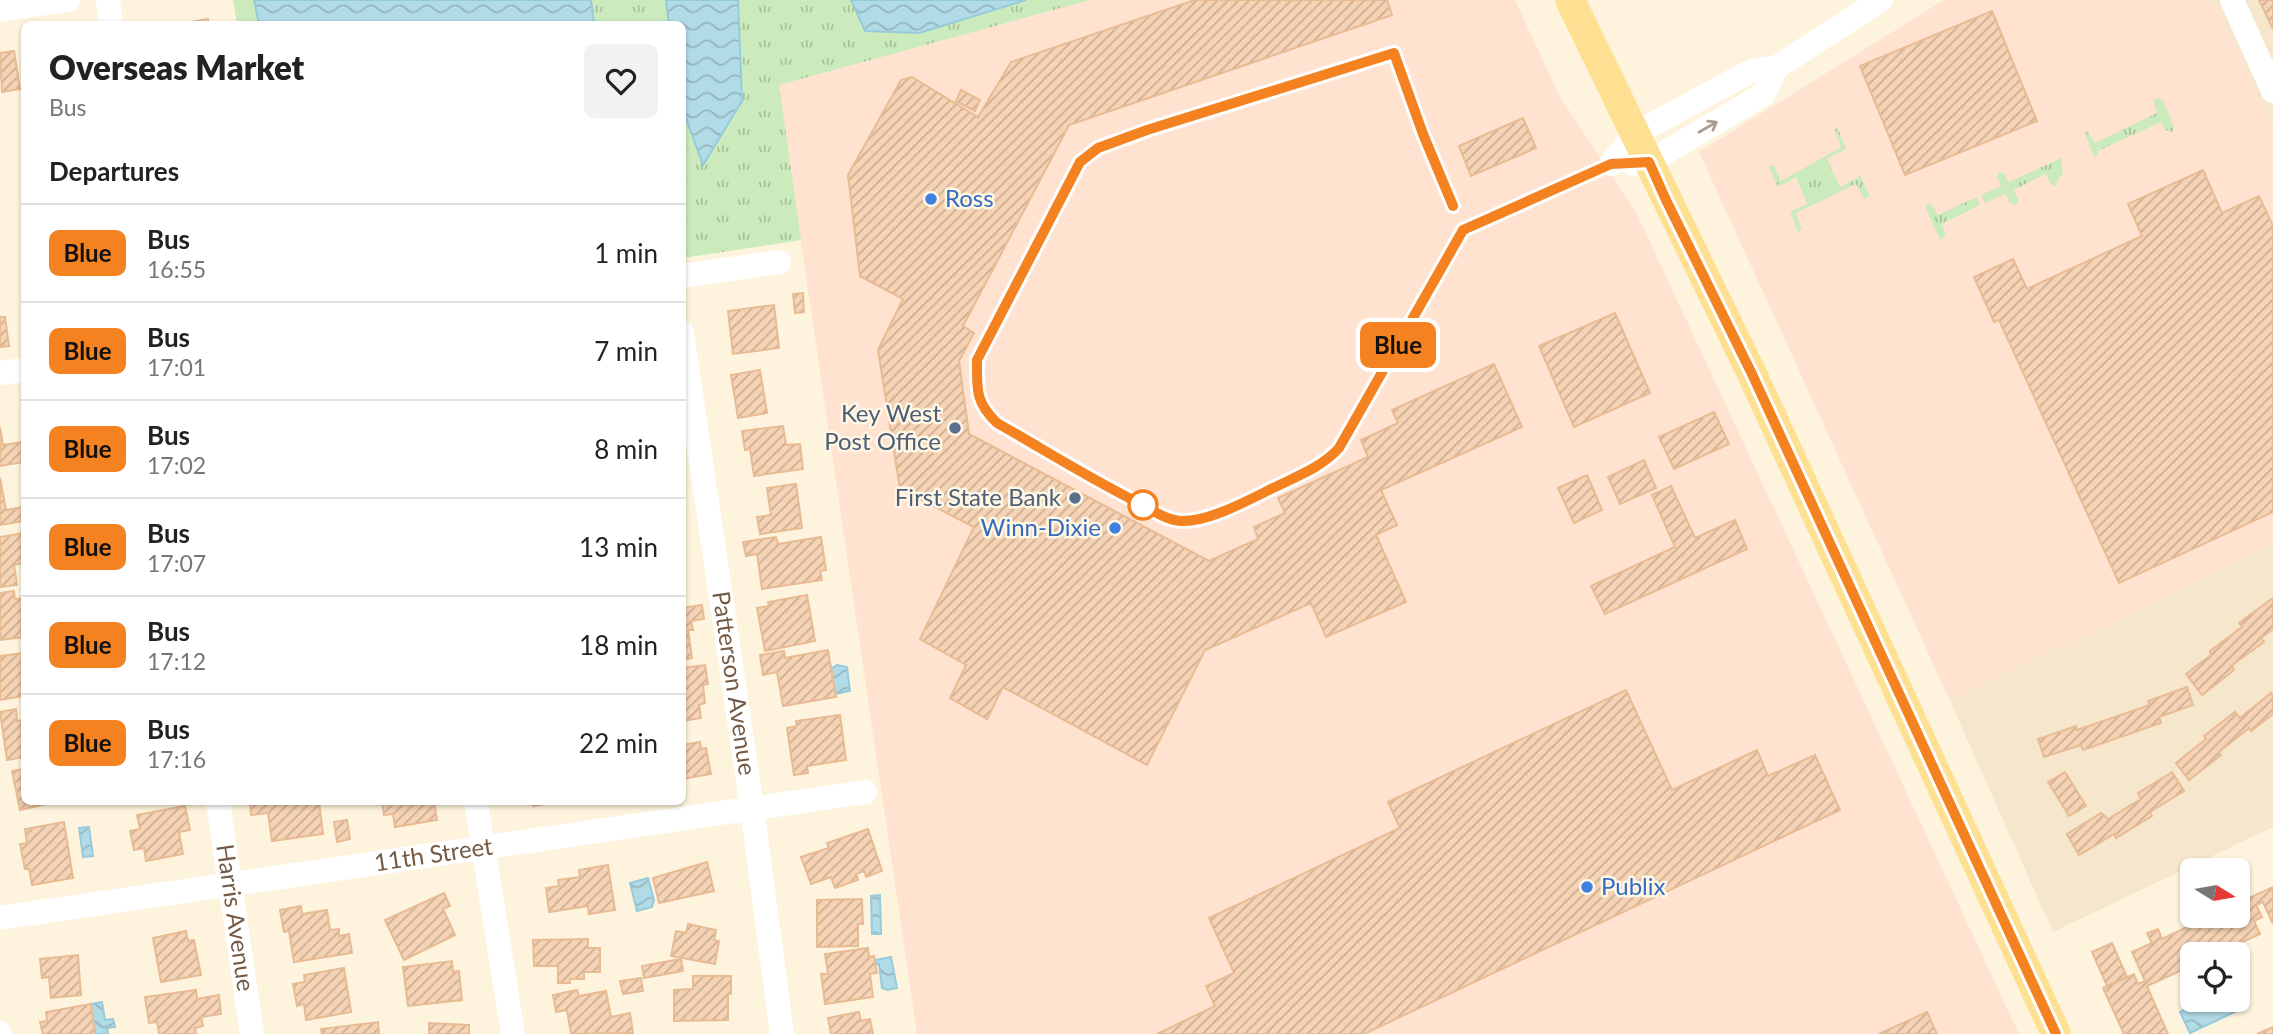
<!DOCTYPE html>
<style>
:root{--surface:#fff;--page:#f2f2f2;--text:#222;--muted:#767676;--line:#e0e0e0}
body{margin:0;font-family:Lato,sans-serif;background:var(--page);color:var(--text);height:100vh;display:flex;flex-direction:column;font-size:26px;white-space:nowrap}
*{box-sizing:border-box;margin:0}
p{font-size:23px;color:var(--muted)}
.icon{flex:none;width:38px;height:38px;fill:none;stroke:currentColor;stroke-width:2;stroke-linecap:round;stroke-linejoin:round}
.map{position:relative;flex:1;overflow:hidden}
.panel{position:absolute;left:21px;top:21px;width:665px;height:784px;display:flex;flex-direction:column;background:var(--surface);border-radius:10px;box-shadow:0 2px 5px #0004}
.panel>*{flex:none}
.badge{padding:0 14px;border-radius:10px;font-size:24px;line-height:46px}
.needle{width:46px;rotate:101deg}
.controls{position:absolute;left:2180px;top:858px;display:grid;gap:14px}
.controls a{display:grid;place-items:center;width:70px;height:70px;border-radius:10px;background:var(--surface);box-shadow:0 2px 5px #0004;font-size:35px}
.map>.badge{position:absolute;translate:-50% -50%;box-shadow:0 0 0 4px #fff}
h2{padding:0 28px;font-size:26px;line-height:63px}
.round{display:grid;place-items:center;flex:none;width:74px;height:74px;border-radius:10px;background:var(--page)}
.head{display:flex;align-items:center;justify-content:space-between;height:119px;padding:0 28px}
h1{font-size:33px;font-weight:800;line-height:52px}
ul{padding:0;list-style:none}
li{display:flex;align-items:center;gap:21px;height:98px;padding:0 28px;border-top:2px solid var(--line)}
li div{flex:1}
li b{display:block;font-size:26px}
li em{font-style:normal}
li .badge{min-width:77px;font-weight:700;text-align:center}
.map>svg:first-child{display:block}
</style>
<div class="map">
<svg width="2273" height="1034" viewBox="0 0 2273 1034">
<defs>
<pattern id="grass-tufts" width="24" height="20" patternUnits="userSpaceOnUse" patternTransform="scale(1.75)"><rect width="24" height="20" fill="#cbebbc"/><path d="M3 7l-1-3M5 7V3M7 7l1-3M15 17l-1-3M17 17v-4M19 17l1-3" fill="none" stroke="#a9c19b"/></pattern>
<pattern id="water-waves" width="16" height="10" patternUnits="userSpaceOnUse" patternTransform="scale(1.75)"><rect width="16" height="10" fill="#b2dbe8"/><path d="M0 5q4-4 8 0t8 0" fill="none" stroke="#95b5be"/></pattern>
<pattern id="building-hatch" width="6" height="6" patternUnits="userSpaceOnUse" patternTransform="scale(1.75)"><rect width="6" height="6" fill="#f5d3b4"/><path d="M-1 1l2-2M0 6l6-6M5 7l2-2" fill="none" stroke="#cbae94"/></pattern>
</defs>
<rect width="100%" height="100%" fill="#fef4de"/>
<g fill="#f6e6cc">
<path d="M2207 0H2273V128L2220 13Z"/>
<path d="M2273 542V827L2053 932 1950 701Z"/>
</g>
<g fill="#ffe2d0">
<path d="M1090 0H1515L1559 95 1637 214 2019 1034H917L778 85Z"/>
<path d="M1944 0H2207L2220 13 2273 128V542L1950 701 1699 152Z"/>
</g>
<g fill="url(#grass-tufts)">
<path d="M233 0H254L259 24H237Z"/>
<path d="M591 0H666L669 24H594Z"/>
<path d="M738 0H851L866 31 919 33 1026 0H1090L779 85 801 240 683 258 682 110 703 164 742 101Z"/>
<path d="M2159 98 2163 100 2174 127 2172 132 2165 130 2161 122 2098 151 2099 154 2094 157 2084 132H2088L2095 143 2157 113 2153 100Z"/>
<path d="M1838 128 1846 149 1827 159 1840 187 1860 176 1870 196 1864 199 1856 184 1796 213 1802 230 1798 232 1790 212 1807 204 1796 177 1778 187 1769 167 1774 165 1781 181 1841 147 1835 129Z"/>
<path d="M2061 158 2063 172 2055 186 2053 187 2045 174 2014 190 2019 201 2015 205 2010 203 2006 194 1985 203 1981 195 2001 186 1997 177 1999 172 2004 173 2009 182Z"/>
<path d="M1977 197 1980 205 1942 224 1946 236 1940 240 1925 206 1930 203 1938 215Z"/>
</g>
<g fill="url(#water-waves)" stroke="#97cada" stroke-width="2">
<path d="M254 0H591L594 24H259Z"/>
<path d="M666 0H738L742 101 703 165 683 110 682 24H669Z"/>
<path d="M851 0H1026L919 33 865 31Z"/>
<path d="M837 665 847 667 850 691 835 694 831 669Z"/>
<path d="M89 827 93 856 83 857 79 828Z"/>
<path d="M648 878 654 900 652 907 637 911 630 883Z"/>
<path d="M880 895 881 934H872L871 896Z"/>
<path d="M891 957 897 988 888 990 882 988 879 964H876L875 960Z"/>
<path d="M2207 999H2234L2239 1010 2190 1033 2180 1012Z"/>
<path d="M102 1002 105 1020 113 1019 115 1027 107 1028 108 1034H95L91 1004Z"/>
</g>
<g fill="url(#building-hatch)" stroke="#e8bb93" stroke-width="2">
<path d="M1195 0H1387L1392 15 1069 125 963 326 974 333 959 361 969 434 1209 561 1258 539 1254 527 1285 513 1278 498 1368 457 1361 440 1398 423 1392 410 1494 364 1522 427 1381 490 1397 525 1376 535 1406 602 1326 637 1311 603 1205 650 1147 765 1003 687 987 719 950 698 966 665 920 639 974 527 900 489 878 350 903 299 860 276 848 175 901 80 912 77 978 117 1011 62Z"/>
<path d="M2259 0H2273V29Z"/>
<path d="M1992 11 2037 121 1905 175 1860 66Z"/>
<path d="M208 19 209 24H180Z"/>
<path d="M14 51 20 89 2 92 0 53Z"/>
<path d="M961 90 980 100 975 111 956 101Z"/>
<path d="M1523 118 1536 148 1471 176 1459 146Z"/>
<path d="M2203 170 2222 213 2259 196 2273 226V512L2119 583 1999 320 1994 322 1974 277 2013 259 2027 289 2142 236 2128 204Z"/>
<path d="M803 293 804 312 795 313 793 294Z"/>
<path d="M774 305 779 348 733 354 728 311Z"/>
<path d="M1615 313 1650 393 1574 427 1539 346Z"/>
<path d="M0 317H5L9 346 0 347Z"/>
<path d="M760 370 767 413 738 418 731 375Z"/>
<path d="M1714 412 1729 444 1674 469 1659 437Z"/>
<path d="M783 426 786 445 800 444 803 469 754 476 750 449 745 450 742 431Z"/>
<path d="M0 427 3 445 23 442 24 462 0 466Z"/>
<path d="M1644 460 1656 488 1620 504 1608 477Z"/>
<path d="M1587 475 1602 510 1574 523 1558 488Z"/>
<path d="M0 478 6 510 23 507 24 521 0 525Z"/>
<path d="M796 484 802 528 760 534 757 517 771 515 767 488Z"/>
<path d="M1671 486 1695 538 1735 520 1747 549 1605 614 1591 586 1675 547 1652 495Z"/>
<path d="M24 533V563L14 565 17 585 0 587V537Z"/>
<path d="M776 537 778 544 821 537 826 570 820 571 822 580 762 589 757 554 746 556 743 542Z"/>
<path d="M14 591 15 599 24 598V637L0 640V593Z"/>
<path d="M807 595 815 641 765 651 757 608 769 606 768 602Z"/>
<path d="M2273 598V629L2261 638 2264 642 2232 665 2234 670 2202 695 2186 674 2211 655 2210 651 2242 627 2239 623Z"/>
<path d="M702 605 704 619 691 621 693 630H688L692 658 682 660V608Z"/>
<path d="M828 650 836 697 783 706 777 672 763 675 760 655 784 651 785 658Z"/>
<path d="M24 653V696L0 700V656Z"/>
<path d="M705 665 708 684 703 685 705 703 699 705 701 718 682 721V668Z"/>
<path d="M2187 687 2193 705 2159 717 2161 723 2083 750 2081 745 2044 757 2038 739 2076 726 2077 730 2150 705 2148 701Z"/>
<path d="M1626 690 1672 790 1757 750 1768 776 1815 755 1840 810 1364 1034H1157L1215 1006 1206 986 1234 973 1209 918 1400 828 1388 802Z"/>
<path d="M2271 693 2273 696V714L2251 731 2249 728 2219 752 2221 755 2189 780 2176 763 2206 739 2204 736 2235 712 2240 718Z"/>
<path d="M16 709 17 721 24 720V757L7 760 0 712Z"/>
<path d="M840 715 846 760 807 766 808 773 794 775 787 728 797 726 796 721Z"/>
<path d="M700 742 701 749 706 748 711 774 682 779V745Z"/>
<path d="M24 769V802H55L20 810 12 771Z"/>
<path d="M2065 772 2086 806 2069 816 2048 782Z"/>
<path d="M2172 772 2184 791 2150 812 2152 816 2116 838 2114 834 2079 855 2067 834 2101 813 2108 819 2141 799 2138 793Z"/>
<path d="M250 802H319L323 834 272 841 268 813 251 815Z"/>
<path d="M382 802H434L437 820 395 827 393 814 384 815Z"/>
<path d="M532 802H557L533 806Z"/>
<path d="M185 806 190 830 179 832 183 854 146 861 144 848 134 850 130 831 140 829 137 815Z"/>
<path d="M347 820 350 839 337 842 334 822Z"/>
<path d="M64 822 73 878 32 885 29 869H25L20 844 27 843 25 829Z"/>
<path d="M868 829 882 871 866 877 864 871 856 874 858 880 835 888 831 877 811 884 801 857 829 848 827 843Z"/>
<path d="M707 862 714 891 659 903 653 878Z"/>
<path d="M608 865 615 910 589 914 588 906 549 912 546 888 559 886 558 880 580 877 579 870Z"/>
<path d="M2273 887V924L2263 902 2256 905 2262 917 2254 921 2260 934 2217 954H2193V965L2147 986 2168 1034H2124L2103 988 2134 974 2138 984 2145 981 2132 952 2152 943 2147 933 2158 929 2162 939 2213 915H2238V903Z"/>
<path d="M444 893 450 906 443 909 455 935 404 960 385 920Z"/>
<path d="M862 899 863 924H858V946L817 947V900Z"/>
<path d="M301 906 302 914 327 910 330 930 339 929V936L349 934 352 953 294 962 289 931 284 932 280 910Z"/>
<path d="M688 924 716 930 714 940 719 941 715 964 671 956 676 931 686 933Z"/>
<path d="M186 931 188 941 194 940 201 975 161 982 153 938Z"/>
<path d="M588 939V948H600V972H584V979H570V983H558V966H534L533 940Z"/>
<path d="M2112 943 2127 977 2107 986 2092 952Z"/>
<path d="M868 948 869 957 874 956 877 973 870 974 873 997 825 1004 821 974H828L825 954Z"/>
<path d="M78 955 81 995 51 998 49 977 42 978 40 959Z"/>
<path d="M681 959 683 971 644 978 642 966Z"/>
<path d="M452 961 453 972 459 971 462 1000 408 1006 403 967Z"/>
<path d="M344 968 351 1012 306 1020 304 1004 297 1006 293 984 305 982 304 975Z"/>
<path d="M693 976H731V994H728V1020L674 1021V990L693 989Z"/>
<path d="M641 978 643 991 623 994 620 981Z"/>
<path d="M196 990 197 999 219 995 221 1014 201 1017 203 1026 195 1028 196 1034H159L157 1022 149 1023 145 997Z"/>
<path d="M577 990 579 996 606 991 611 1017 630 1013 633 1033 571 1034 567 1010 556 1012 553 995Z"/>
<path d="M91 1004 95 1034H43L40 1022 47 1021 46 1012Z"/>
<path d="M859 1012 861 1021 870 1019 873 1034H831L828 1018Z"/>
<path d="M1927 1012 1937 1034H1879Z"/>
<path d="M378 1022 379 1034H322L321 1029Z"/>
<path d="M429 1023 469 1025V1034H429Z"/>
<path d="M2273 1027V1034H2257Z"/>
</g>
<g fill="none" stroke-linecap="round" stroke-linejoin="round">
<g stroke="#fff" stroke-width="24">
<path d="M108 0 111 24"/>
<path d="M2232 0 2273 91"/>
<path d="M0 10 68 0"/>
<path d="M1611 164 1635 134 1751 71 1777 67 1881 0"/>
<path d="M1632 164 1649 162 1764 94 1777 67"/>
<path d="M682 276 779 262"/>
<path id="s1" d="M682 333 752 808 782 1034"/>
<path d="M0 373 24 370"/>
<path id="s2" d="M218 802 252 1034"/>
<path d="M476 802 513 1034"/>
<path id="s3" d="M0 918 865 792"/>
<path d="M0 1033V1034"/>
</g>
<path stroke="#ffe093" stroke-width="30" d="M1570 0 1752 374 2056 1034"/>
</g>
<defs><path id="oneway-shaft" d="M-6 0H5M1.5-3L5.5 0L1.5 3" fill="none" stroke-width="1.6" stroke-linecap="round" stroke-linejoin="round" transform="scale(1.75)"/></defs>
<use stroke="#ac9c8f" href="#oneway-shaft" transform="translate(1708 127) rotate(-30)"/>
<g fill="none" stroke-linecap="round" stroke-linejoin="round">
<defs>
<path id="line" d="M1453 206 1423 134 1394 53 1147 130 1098 148 1080 162 977 360C977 389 975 402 997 423 1043 449 1089 478 1137 502 1150 509 1166 520 1181 521 1208 522 1247 501 1271 489 1295 477 1321 468 1339 448L1463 230 1611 164 1649 162 1666 200 1752 374 2056 1034"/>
</defs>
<use href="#line" stroke="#fff" stroke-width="16"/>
<use href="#line" stroke="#f58220" stroke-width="10"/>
</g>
<g fill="#3f7fe0" stroke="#fff7e5" stroke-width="2.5">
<circle cx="931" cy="199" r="7"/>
<circle cx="1115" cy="528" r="7"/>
<circle cx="1587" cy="887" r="7"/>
</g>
<g fill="#5c6f8a" stroke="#fff7e5" stroke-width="2.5">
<circle cx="955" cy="428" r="7"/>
<circle cx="1075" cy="498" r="7"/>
</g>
<circle fill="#fff" stroke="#f58220" stroke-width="3.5" cx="1143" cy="505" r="14"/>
<g text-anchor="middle" stroke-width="5" stroke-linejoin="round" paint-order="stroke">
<g font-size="24" fill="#366cbe" stroke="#fff7e5" text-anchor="start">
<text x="945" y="207">Ross</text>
<text x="1101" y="536" text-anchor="end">Winn-Dixie</text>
<text x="1601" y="895">Publix</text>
</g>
<g font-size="24" fill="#4e5e75" stroke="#fff7e5" text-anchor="end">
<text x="941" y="422">Key West<tspan x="941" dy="28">Post Office</tspan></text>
<text x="1061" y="506">First State Bank</text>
</g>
<g font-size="24" fill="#745a45" stroke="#fff7e5">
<text dy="8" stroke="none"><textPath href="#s1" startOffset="354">Patterson Avenue</textPath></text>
<text dy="8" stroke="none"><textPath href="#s3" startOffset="438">11th Street</textPath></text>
<text dy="8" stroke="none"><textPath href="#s2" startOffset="117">Harris Avenue</textPath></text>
</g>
</g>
</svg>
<div class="controls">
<a><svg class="needle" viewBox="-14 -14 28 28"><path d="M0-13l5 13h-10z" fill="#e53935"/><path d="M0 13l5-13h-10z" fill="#767676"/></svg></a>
<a><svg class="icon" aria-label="locate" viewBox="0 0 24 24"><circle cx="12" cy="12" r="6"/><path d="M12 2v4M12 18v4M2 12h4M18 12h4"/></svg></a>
</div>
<b class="badge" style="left:1398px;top:345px;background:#f58220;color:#111">Blue</b>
<section class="panel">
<div class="head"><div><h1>Overseas Market</h1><p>Bus</p></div><a class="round"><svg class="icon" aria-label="heart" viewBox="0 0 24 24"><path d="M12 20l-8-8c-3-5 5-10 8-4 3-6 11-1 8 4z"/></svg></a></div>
<h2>Departures</h2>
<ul>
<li><span class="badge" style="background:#f58220;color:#111">Blue</span><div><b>Bus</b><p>16:55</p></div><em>1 min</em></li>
<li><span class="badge" style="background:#f58220;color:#111">Blue</span><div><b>Bus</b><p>17:01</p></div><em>7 min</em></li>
<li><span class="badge" style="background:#f58220;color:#111">Blue</span><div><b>Bus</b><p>17:02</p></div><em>8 min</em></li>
<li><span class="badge" style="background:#f58220;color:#111">Blue</span><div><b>Bus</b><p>17:07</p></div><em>13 min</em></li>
<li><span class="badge" style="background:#f58220;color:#111">Blue</span><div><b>Bus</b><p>17:12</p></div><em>18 min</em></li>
<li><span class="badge" style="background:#f58220;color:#111">Blue</span><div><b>Bus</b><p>17:16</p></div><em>22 min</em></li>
</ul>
</section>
</div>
